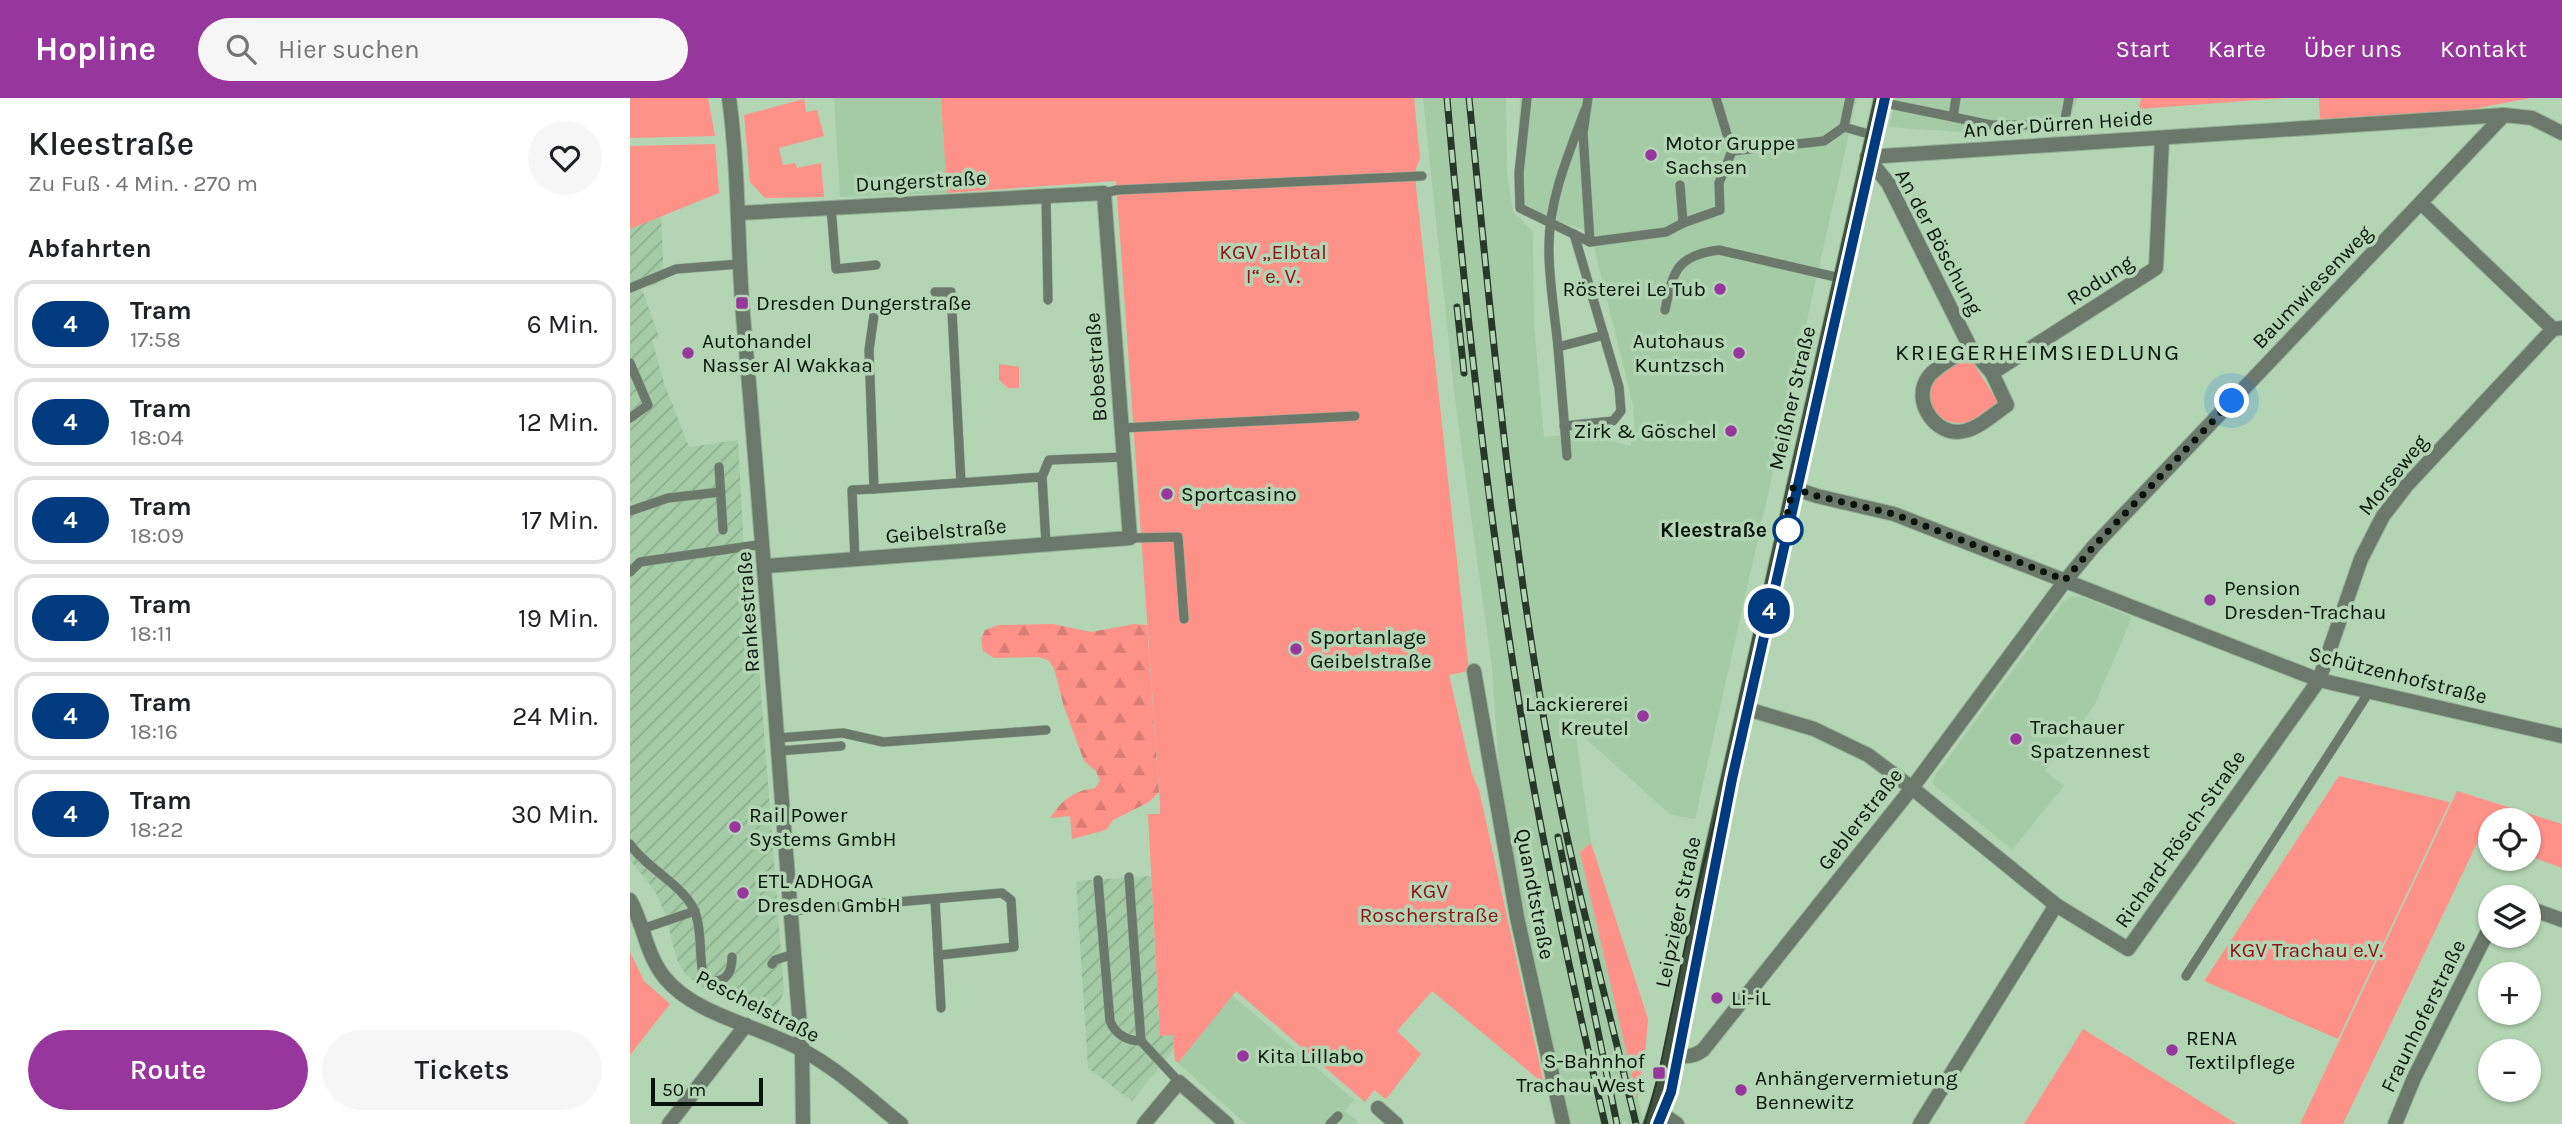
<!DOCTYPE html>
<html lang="de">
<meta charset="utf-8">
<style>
:root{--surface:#fff;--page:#f6f6f6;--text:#202124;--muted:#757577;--line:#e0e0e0;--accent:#97369d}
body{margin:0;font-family:Karla,sans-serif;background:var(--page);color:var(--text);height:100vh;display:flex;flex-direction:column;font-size:26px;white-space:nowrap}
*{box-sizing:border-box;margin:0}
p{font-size:23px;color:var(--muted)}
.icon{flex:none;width:38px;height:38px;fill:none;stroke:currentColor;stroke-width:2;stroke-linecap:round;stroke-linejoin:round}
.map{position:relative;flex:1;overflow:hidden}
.side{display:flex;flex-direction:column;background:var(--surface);width:630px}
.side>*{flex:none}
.badge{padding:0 14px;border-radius:23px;font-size:24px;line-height:46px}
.fabs{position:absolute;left:1848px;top:710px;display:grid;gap:14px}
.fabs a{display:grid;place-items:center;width:63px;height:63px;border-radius:50%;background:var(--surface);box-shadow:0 2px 5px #0004;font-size:35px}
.scale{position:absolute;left:21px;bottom:18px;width:112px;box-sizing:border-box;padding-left:7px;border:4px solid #09150a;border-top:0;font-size:19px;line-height:24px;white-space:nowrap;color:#09150a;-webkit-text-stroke:5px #b3d5b3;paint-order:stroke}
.you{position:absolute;width:35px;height:35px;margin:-18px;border:5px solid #fff;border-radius:50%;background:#1a73e8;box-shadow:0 0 0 10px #1a73e833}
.map>.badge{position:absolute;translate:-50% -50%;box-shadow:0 0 0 4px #fff}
h2{padding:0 28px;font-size:26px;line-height:63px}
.round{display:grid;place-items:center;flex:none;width:74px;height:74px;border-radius:37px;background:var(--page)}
.overview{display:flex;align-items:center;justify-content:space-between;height:119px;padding:0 28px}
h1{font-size:33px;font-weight:600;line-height:52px}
.action{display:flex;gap:14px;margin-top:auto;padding:14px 28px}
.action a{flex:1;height:80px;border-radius:42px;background:var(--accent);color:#fff;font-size:28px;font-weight:600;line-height:80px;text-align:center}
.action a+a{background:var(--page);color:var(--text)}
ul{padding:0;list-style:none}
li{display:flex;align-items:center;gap:21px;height:88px;margin:0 14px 10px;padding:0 14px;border:4px solid var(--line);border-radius:21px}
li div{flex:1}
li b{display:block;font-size:26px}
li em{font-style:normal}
li .badge{min-width:77px;font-weight:700;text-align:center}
header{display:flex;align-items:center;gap:42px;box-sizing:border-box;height:98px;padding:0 35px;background:var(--accent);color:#fff}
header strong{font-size:33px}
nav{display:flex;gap:38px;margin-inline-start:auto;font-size:24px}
.search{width:490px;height:63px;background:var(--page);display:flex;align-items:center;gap:18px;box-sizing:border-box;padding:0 24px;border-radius:38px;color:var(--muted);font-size:26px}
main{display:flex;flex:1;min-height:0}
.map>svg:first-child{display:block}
</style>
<header>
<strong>Hopline</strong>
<div class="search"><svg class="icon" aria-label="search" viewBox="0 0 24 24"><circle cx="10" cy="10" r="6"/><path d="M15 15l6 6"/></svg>Hier suchen</div>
<nav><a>Start</a><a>Karte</a><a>Über uns</a><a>Kontakt</a></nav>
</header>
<main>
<section class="side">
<div class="overview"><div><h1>Kleestraße</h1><p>Zu Fuß · 4 Min. · 270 m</p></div><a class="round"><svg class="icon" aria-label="heart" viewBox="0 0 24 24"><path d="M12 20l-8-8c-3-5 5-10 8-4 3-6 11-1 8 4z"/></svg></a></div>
<h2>Abfahrten</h2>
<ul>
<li><span class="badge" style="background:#003b80;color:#fff">4</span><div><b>Tram</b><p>17:58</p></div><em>6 Min.</em></li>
<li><span class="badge" style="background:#003b80;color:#fff">4</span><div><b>Tram</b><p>18:04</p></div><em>12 Min.</em></li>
<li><span class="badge" style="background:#003b80;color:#fff">4</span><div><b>Tram</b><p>18:09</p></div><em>17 Min.</em></li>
<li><span class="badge" style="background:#003b80;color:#fff">4</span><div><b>Tram</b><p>18:11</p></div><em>19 Min.</em></li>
<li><span class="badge" style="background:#003b80;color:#fff">4</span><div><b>Tram</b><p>18:16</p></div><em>24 Min.</em></li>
<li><span class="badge" style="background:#003b80;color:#fff">4</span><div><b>Tram</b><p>18:22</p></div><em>30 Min.</em></li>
</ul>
<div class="action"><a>Route</a><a>Tickets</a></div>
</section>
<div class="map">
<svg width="1932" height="1026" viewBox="0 0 1932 1026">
<defs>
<pattern id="industrial-furrows" width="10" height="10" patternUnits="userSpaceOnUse" patternTransform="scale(1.75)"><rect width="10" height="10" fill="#a4cba5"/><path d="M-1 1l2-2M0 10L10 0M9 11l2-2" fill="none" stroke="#8cad8d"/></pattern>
<pattern id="forest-firs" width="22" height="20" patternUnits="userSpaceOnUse" patternTransform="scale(1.75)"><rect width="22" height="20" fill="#fe9188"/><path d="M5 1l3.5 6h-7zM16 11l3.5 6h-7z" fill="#d87c74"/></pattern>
</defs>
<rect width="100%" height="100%" fill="#b3d5b3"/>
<g fill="#a4cba5">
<path d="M204 0H311L317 95 210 99Z"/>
<path d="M793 0H876L877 74 883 113 903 134 904 226 914 339 953 335 1000 348 1005 335 1003 307 960 134 885 110 890 0H1227L1065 721 1041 717 945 631 961 745 950 754 1014 1026H996L995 1023 992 1026H941L894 828 870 689 862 570 825 302Z"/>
<path d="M1266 0H1448L1435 33 1343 35 1259 29Z"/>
<path d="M1442 498 1452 499 1502 519 1464 608 1415 673 1434 688 1382 752 1303 686 1304 679 1433 504Z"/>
<path d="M602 897 724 1002 715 1013 728 1024 727 1026H616L548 965Z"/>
</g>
<g fill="url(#industrial-furrows)">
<path d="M31 118 34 183 12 191 29 239 22 242 35 288 59 349 108 342 116 492 123 491 154 893 149 906 142 912H124L75 891 56 877 47 862 35 816 25 793 0 762V131Z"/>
<path d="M521 778 530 938 543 937 544 951 502 1003 458 970 446 783Z"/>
</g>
<g fill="#fe9188">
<path d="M0 0H78L85 38 0 40Z"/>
<path d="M311 0H784L790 61 786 71V89L839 573 819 577 842 676 849 692 914 986 802 893 767 933 791 956 756 1001 744 992 735 1004 606 893 548 965 545 962 543 937 530 938 518 716H530V705L486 83 317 95Z"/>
<path d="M1511 0H1654L1509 11Z"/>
<path d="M1689 0H1900L1833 13 1690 21Z"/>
<path d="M174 1 176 14 187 12 194 38 149 50 153 67 165 65 167 70 191 65 194 99 135 100 120 84 114 17Z"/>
<path d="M85 46 89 95 0 131V48Z"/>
<path d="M1338 257 1368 304C1361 310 1354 317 1346 321 1320 332 1301 319 1298 293L1311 275Z"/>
<path d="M369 266 389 269V290H378L369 282Z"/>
<path d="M1709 678 1820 704 1708 941 1574 883Z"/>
<path d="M1827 693 1932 726V770L1899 758V723H1860V744L1849 741 1713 1026H1670Z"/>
<path d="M961 745 1018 921 1015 957 1007 1000 950 754Z"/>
<path d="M0 854 14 883 40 906 0 957Z"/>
<path d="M1453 931 1607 1026H1394Z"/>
</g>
<path fill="url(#forest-firs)" d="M423 526 461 534 505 526 517 527 529 694 519 704 483 722 476 732 442 741 440 718 420 720C432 702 443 693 465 690L470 683 466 673 454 663 434 609 424 570 418 562 408 559 364 560 353 553 351 541 355 532 368 527Z"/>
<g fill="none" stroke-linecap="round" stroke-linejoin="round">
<defs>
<g id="service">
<path d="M897 0 889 75 890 110 960 144 1036 134 1053 125"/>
<path d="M958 0 953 35 960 144"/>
<path d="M1086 0 1102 53 1194 43 1214 29"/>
<path d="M1220 0 1214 29 1242 37"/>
<path d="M1250 4 1323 19 1326 0"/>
<path d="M1323 19 1361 27H1434L1439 0"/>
<path d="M1050 87 1053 125 1090 112 1089 85 1102 53"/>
<path d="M474 95 487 92 792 78"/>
<path d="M416 98 418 202"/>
<path d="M201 109 206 171 246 167"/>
<path d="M0 190 46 171 110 166"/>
<path d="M305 194H321L331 385"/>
<path d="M1035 212C1043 174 1046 157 1089 152L1210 180"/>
<path d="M928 249C925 218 918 177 919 147 919 101 939 55 955 12"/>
<path d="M0 265 18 307 0 320"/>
<path d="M934 328 983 323 991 313 989 289 944 136"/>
<path d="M492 330 725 318"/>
<path d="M937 358 928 249 974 237"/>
<path d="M89 369 93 432"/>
<path d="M412 379 419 362 494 359"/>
<path d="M244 391 412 379 416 446"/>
<path d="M0 413 38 400 91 394"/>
<path d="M500 440 548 439 554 521"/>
<path d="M225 462 222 392 244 391 239 252 245 210"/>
<path d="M0 474 10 464 134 446"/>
<path d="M148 640 213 635 253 644 416 632"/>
<path d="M149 653 211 648"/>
<path d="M0 746C16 771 58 789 66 817 72 835 69 857 73 876L78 883C96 885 102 875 102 859"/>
<path d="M499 779 511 943 549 984"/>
<path d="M468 782 480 923C485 936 497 943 511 943"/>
<path d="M305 801 311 910"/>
<path d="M160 813 372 795 381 802 384 849 310 857"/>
<path d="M12 831 65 813"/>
<path d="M142 866 145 862 164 856"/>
<path d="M1556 878 1739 594"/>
<path d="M700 1026 708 1018"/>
</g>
<g id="minor">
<path d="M1237 59 1874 17 1902 20 1932 35"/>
<path d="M1237 59 1258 85 1340 249"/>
<path d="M1791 105 1923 231"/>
<path d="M110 115 474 95 500 440 136 468"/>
<path d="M1340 249 1362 275 1377 307C1364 316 1349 330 1334 333 1306 340 1280 302 1299 278 1309 266 1327 258 1340 249Z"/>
<path d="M1362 275 1526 170 1532 40"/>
<path d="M1163 390 1187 398 1264 416 1689 582 1932 638"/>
<path d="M844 573 887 819 933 1026"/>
<path d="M1114 610 1184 631 1238 657 1282 690 1426 807 1498 851 1689 582 1731 461 1753 418 1777 387 1923 231 1932 230"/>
<path d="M1899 810 1932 822"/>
<path d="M1041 956C1053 959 1062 960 1073 952L1282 690 1435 483 1464 448 1874 17"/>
<path d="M748 1010 766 1026"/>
<path d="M39 1026 116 927"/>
<path d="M514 1026 549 984 597 1026"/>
<path d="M1290 1026 1426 807"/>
<path d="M1765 1026 1784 980 1860 829"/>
</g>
<g id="tertiary">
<path d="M99 0C109 73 107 144 113 217 135 462 151 707 172 952L173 1026"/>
<path d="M0 802C14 827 16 857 35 880 66 918 131 928 172 952 208 971 240 1001 271 1026"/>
<path d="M1026 1012 1047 1026"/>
</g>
<path id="secondary" d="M1020 1026 1032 992 1041 956 1078 768 1251 0"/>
</defs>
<use href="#service" stroke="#94b295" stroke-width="10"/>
<use href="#minor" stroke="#94b295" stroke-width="16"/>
<use href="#tertiary" stroke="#94b295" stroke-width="16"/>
<use href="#secondary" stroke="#94b295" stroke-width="16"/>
<use href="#service" stroke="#6b796b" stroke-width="9"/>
<use href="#minor" stroke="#6b796b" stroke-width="14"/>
<use href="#tertiary" stroke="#6b796b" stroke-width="14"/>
<use href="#secondary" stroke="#3f523f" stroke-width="14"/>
<g stroke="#293929" stroke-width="2">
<path d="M1015 1026 1029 975 1066 796 1090 702 1247 0"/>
<path d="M1028 1026 1041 994 1092 735"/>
</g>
<defs>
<g id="rail">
<path d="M817 0C836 218 860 436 897 652 919 778 946 902 975 1026"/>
<path d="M839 0C861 219 880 439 920 655 943 780 977 903 1006 1026"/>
<path d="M827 209 834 275"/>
<path d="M928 739 987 1026"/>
</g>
</defs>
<use href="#rail" stroke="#293929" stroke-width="7"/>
<use href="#rail" stroke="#b3d5b3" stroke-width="4.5" stroke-dasharray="13" stroke-linecap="butt"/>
</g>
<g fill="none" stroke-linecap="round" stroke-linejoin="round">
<defs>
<path id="line" d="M1028 1026 1041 994 1102 681 1255 0"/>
</defs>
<use href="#line" stroke="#fff" stroke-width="16"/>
<use href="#line" stroke="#003b80" stroke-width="10"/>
<path stroke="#09150a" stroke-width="7" stroke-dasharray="0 12.6" d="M1158 432 1152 441 1163 390 1187 398 1264 416 1435 482 1464 448 1602 303"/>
</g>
<g fill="#97369d" stroke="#b3d5b3" stroke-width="2.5">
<circle cx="1021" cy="57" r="7"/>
<circle cx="1090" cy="191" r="7"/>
<rect x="105" y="198" width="14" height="14" rx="3.5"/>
<circle cx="58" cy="255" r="7"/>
<circle cx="1109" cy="255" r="7"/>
<circle cx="1101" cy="333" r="7"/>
<circle cx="537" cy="396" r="7"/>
<circle cx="1580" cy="502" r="7"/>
<circle cx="666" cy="551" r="7"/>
<circle cx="1013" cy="618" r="7"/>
<circle cx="1386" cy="641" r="7"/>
<circle cx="105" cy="729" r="7"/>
<circle cx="113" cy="795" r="7"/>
<circle cx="1087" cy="900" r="7"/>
<circle cx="1542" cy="952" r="7"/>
<circle cx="613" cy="958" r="7"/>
<rect x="1022" y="968" width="14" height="14" rx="3.5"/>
<circle cx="1111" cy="992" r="7"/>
</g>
<circle fill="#fff" stroke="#003b80" stroke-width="3.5" cx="1158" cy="432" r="14"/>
<g text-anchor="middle" stroke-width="7" stroke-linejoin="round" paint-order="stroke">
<g font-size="21" fill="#09150a" stroke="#b3d5b3">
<text transform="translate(1428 26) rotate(-4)" y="7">An der Dürren Heide</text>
<text transform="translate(291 83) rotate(-3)" y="7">Dungerstraße</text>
<text transform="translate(1309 144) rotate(62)" y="7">An der Böschung</text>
<text transform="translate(1470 182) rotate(-33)" y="7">Rodung</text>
<text transform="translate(1682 189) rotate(-46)" y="7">Baumwiesenweg</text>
<text transform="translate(466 269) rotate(-94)" y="7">Bobestraße</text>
<text transform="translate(1162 300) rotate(-77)" y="7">Meißner Straße</text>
<text transform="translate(1763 377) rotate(-51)" y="7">Morseweg</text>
<text transform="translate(316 433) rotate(-5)" y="7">Geibelstraße</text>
<text transform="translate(118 514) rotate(-94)" y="7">Rankestraße</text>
<text transform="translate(1768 577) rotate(14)" y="7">Schützenhofstraße</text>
<text transform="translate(1230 721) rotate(-52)" y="7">Geblerstraße</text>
<text transform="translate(1550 741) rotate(-55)" y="7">Richard-Rösch-Straße</text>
<text transform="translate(905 796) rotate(79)" y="7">Quandtstraße</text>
<text transform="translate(1048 814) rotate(-78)" y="7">Leipziger Straße</text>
<text transform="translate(128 908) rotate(27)" y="7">Peschelstraße</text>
<text transform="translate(1793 918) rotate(-64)" y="7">Fraunhoferstraße</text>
</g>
<g font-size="21" fill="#09150a" stroke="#b3d5b3" text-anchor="start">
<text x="1035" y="52">Motor Gruppe<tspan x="1035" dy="24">Sachsen</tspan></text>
<text x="1076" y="198" text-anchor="end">Rösterei Le Tub</text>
<text x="126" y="212">Dresden Dungerstraße</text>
<text x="72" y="250">Autohandel<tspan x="72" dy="24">Nasser Al Wakkaa</tspan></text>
<text x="1095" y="250" text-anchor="end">Autohaus<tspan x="1095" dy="24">Kuntzsch</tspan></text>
<text x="1087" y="340" text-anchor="end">Zirk &amp; Göschel</text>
<text x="551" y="403">Sportcasino</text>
<text x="1594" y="497">Pension<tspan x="1594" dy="24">Dresden-Trachau</tspan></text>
<text x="680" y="546">Sportanlage<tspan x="680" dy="24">Geibelstraße</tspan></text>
<text x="999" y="613" text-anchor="end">Lackiererei<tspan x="999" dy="24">Kreutel</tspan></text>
<text x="1400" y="636">Trachauer<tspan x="1400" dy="24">Spatzennest</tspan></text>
<text x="119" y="724">Rail Power<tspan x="119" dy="24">Systems GmbH</tspan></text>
<text x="127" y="790">ETL ADHOGA<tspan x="127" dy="24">Dresden GmbH</tspan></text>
<text x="1101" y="907">Li-iL</text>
<text x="1556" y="947">RENA<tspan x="1556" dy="24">Textilpflege</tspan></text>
<text x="627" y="965">Kita Lillabo</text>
<text x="1015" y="970" text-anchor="end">S-Bahnhof<tspan x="1015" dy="24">Trachau West</tspan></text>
<text x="1125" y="987">Anhängervermietung<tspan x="1125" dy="24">Bennewitz</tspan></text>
</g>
<g font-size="21" fill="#8f1118" stroke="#b3d5b3">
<text x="643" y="161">KGV „Elbtal<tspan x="643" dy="24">I“ e. V.</tspan></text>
<text x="799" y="800">KGV<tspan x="799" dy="24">Roscherstraße</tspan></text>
<text x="1676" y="859">KGV Trachau e.V.</text>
</g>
<g font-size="21" font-weight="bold" fill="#09150a" stroke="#b3d5b3" text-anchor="end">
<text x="1137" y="439">Kleestraße</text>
</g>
<g font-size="23" letter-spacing="2" fill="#09150a" stroke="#b3d5b3">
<text x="1408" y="262">KRIEGERHEIMSIEDLUNG</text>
</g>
</g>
</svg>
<div class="fabs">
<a><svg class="icon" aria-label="locate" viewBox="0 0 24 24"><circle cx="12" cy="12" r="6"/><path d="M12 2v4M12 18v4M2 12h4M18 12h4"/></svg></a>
<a><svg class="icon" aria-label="layers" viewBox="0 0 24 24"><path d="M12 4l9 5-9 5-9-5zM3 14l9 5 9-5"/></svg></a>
<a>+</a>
<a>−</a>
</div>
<div class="scale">50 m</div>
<div class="you" style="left:1602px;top:303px"></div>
<b class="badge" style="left:1139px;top:513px;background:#003b80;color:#fff">4</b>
</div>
</main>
